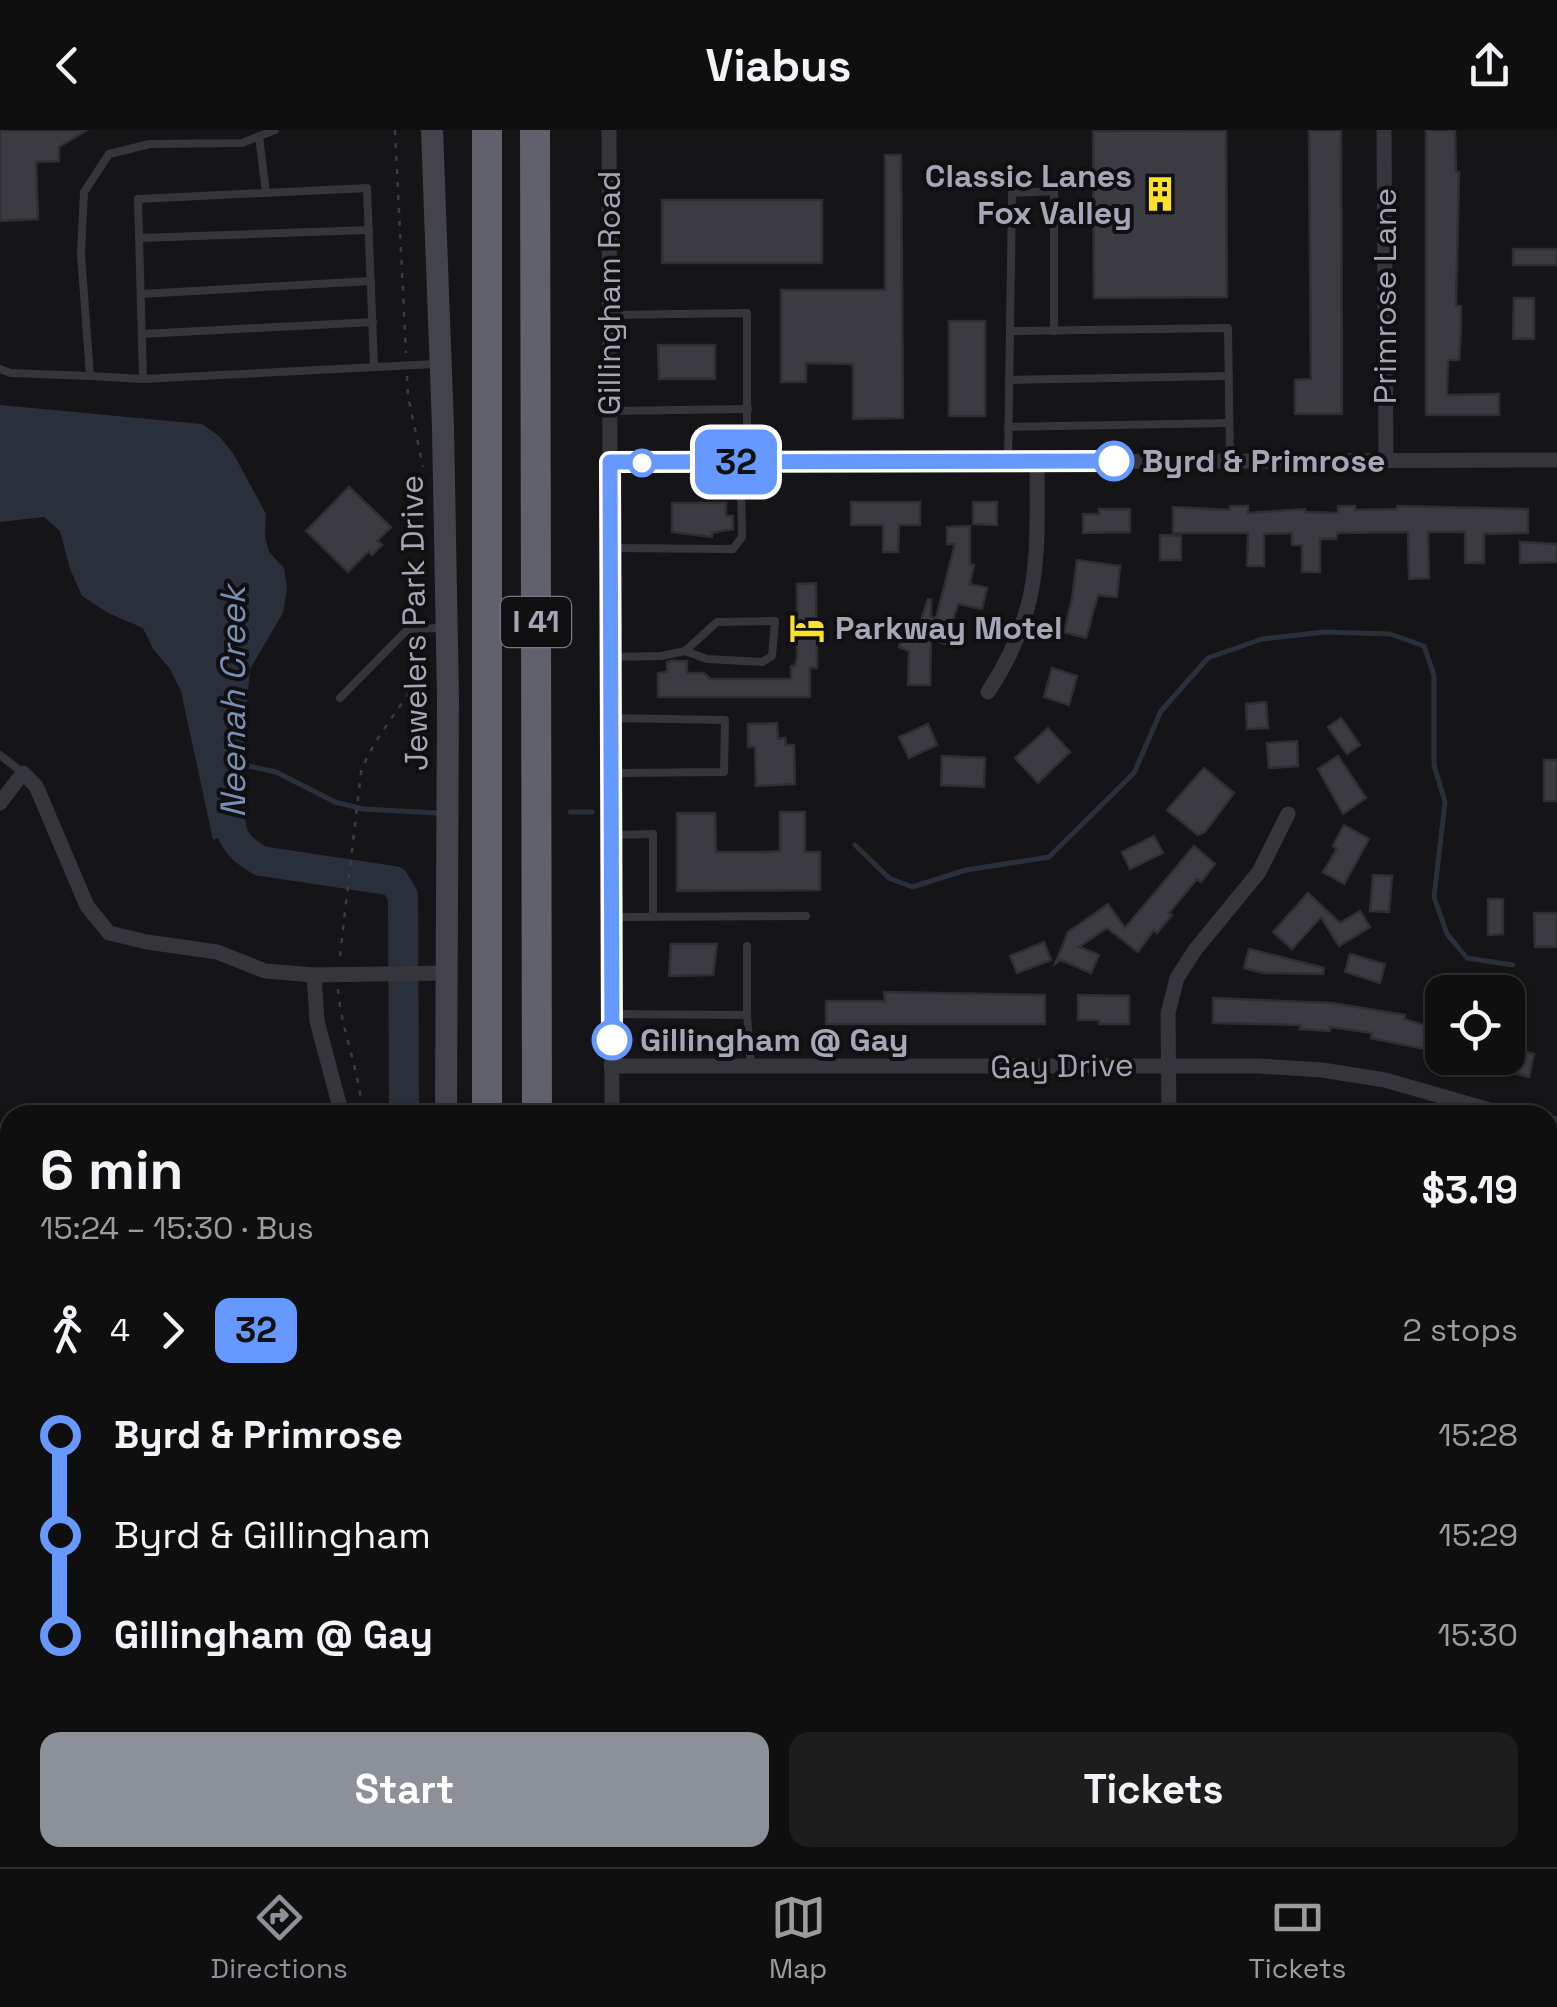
<!DOCTYPE html>
<meta charset="utf-8">
<style>
:root{--surface:#100f10;--page:#1e1d1e;--text:#f1f3f6;--muted:#9c9c9f;--line:#302f30;--accent:#8c9099}
body{margin:0;font-family:"Space Grotesk",sans-serif;background:var(--page);color:var(--text);height:100vh;display:flex;flex-direction:column;font-size:38px;white-space:nowrap}
*{box-sizing:border-box;margin:0}
p{font-size:32px;color:var(--muted)}
.icon{flex:none;width:55px;height:55px;fill:none;stroke:currentColor;stroke-width:2;stroke-linecap:round;stroke-linejoin:round}
.map{position:relative;flex:1;overflow:hidden}
.side{position:absolute;left:0px;top:975px;width:1558px;height:762px;display:flex;flex-direction:column;background:var(--surface);border-radius:30px 30px 0 0;box-shadow:0 2px 8px #0004,0 0 0 2px var(--line)}
.side>*{flex:none}
.badge{padding:0 20px;border-radius:15px;font-size:35px;line-height:65px}
.controls{position:absolute;left:1425px;top:845px;display:grid;gap:20px}
.controls a{display:grid;place-items:center;width:100px;height:100px;border-radius:20px;background:var(--surface);box-shadow:0 2px 8px #0004,0 0 0 2px var(--line);font-size:50px}
.map>.badge{position:absolute;translate:-50% -50%;box-shadow:0 0 0 5px #fff}
.legs{display:flex;align-items:center;gap:15px;height:110px;padding:0 40px;font-size:32px}
.legs p{margin-inline-start:auto}
.head{display:flex;align-items:center;justify-content:space-between;height:170px;padding:0 40px}
h1{font-size:55px;font-weight:600;line-height:75px}
.action{display:flex;gap:20px;margin-top:auto;padding:20px 40px}
.action a{flex:1;height:115px;border-radius:20px;background:var(--accent);color:#fff;font-size:40px;font-weight:600;line-height:115px;text-align:center}
.action a+a{background:var(--page);color:var(--text)}
ul{padding:0 40px;list-style:none}
li{display:flex;align-items:center;gap:35px;height:100px;font-size:38px}
li i{display:grid;place-items:center;width:15px;height:100%;margin:0 12px;background:currentColor}
li i::after{content:'';width:25px;height:25px;margin:-12px;border:8px solid;border-radius:50%;background:var(--surface)}
li p{margin-inline-start:auto}
li:first-child i{background:linear-gradient(#0000 50%,currentColor 0)}
li:last-child i{background:linear-gradient(currentColor 50%,#0000 0)}
header{display:flex;justify-content:space-between;align-items:center;height:130px;padding:0 40px;background:var(--surface);font-size:45px;font-weight:600}
.dock{display:flex;justify-content:space-around;align-items:center;height:140px;border-top:2px solid var(--line);background:var(--surface);font-size:28px;color:var(--muted)}
.dock a{display:grid;justify-items:center;gap:5px}
.dock .current{color:var(--accent)}
.map>svg:first-child{display:block}
</style>
<header><svg class="icon" aria-label="back" viewBox="0 0 24 24"><path d="M15 5l-7 7 7 7"/></svg>Viabus<svg class="icon" aria-label="share" viewBox="0 0 24 24"><path d="M12 15V3M7 8l5-5 5 5M5 13v7h14v-7"/></svg></header>
<div class="map">
<svg width="1557" height="1737" viewBox="0 0 1557 1737">
<rect width="100%" height="100%" fill="#151416"/>
<path fill="#2a303b" d="M0 275 202 294 219 306 233 323 266 384 265 407 269 422 284 438 287 458 283 483 250 539 235 701 213 710 181 561 170 539 153 519 143 498 108 483 82 466 70 439 60 401 44 387 0 392Z"/>
<g fill="none" stroke-linecap="round" stroke-linejoin="round">
<g stroke="#2a303b" stroke-width="5">
<path d="M239 634 276 642 335 672 363 679 437 683"/>
<path d="M570 682H592"/>
<path d="M855 715 889 748 912 757 966 740 1049 727 1134 643 1161 581 1208 528 1262 509 1325 502 1390 504 1424 516 1434 545V635L1445 672 1434 767 1447 804 1467 828 1513 835"/>
</g>
<path stroke="#2a303b" stroke-width="30" d="M230 661C230 697 226 712 261 731L394 751 403 766 404 985"/>
</g>
<g fill="#3c3b41" stroke="#2f2e32" stroke-width="2.5">
<path d="M0 0H87L59 17V31L36 32 38 89 0 91Z"/>
<path d="M1226 0 1227 167 1094 168 1093 1Z"/>
<path d="M1309 0H1341L1342 284H1295V250L1311 249Z"/>
<path d="M1426 0H1455L1456 42H1459L1456 176H1461V197L1459 230H1448L1447 265 1499 264V285H1426Z"/>
<path d="M885 25H901L903 288 853 289V234L806 233V252H781V160H885Z"/>
<rect x="662" y="70" width="160" height="63"/>
<rect x="1513" y="119" width="44" height="16"/>
<path d="M1514 168H1534V209H1513Z"/>
<rect x="949" y="191" width="36" height="95"/>
<path d="M658 215H715V249H659Z"/>
<path d="M349 357 391 397 377 411 382 415 372 425 369 421 348 442 306 401Z"/>
<path d="M851 372H920V395H899L898 422H883V395H851Z"/>
<path d="M973 372H997V395L973 394Z"/>
<path d="M672 373H726V386H733V399L712 403V407L672 402Z"/>
<path d="M1230 376H1248V383L1305 379V382L1338 383V376H1355V380L1397 379V376L1528 379V403L1484 404V433H1465V402H1428L1429 448 1409 449 1408 402 1337 403 1336 409H1320V442H1302V415H1292V403L1264 404V436H1247L1248 403H1173V377L1230 380Z"/>
<path d="M1099 379H1130V402L1083 403V384H1099Z"/>
<path d="M970 396V434L974 435 970 454 987 458 982 479 958 474 945 514 931 509 930 555H908L909 521 899 517 901 511 889 507 894 494 917 502 928 469 931 470V487L936 488 955 414H947V397Z"/>
<path d="M1160 405 1181 406V430H1160Z"/>
<path d="M1520 412 1557 414V432L1520 433Z"/>
<path d="M1077 430 1120 436 1117 467 1098 465 1086 508 1064 502 1072 469Z"/>
<path d="M816 453 817 538H810V567H658V543L667 542V532L672 531H687V543H704L710 549H791V536H795L797 528V454Z"/>
<path d="M1052 538 1077 546 1069 575 1044 567Z"/>
<path d="M1266 572 1268 598 1247 599 1246 574Z"/>
<path d="M1341 588 1360 615 1347 624 1328 597Z"/>
<path d="M777 593 778 609 785 608 786 615H794L795 654 756 656 755 617H748V594Z"/>
<path d="M928 594 937 615 909 628 899 607Z"/>
<path d="M1048 598 1070 622 1038 653 1015 628Z"/>
<path d="M1297 611 1298 636 1269 638 1267 613Z"/>
<path d="M942 626 985 628 984 657 941 655Z"/>
<path d="M1338 626 1366 668 1343 684 1318 639Z"/>
<rect x="1544" y="630" width="13" height="41"/>
<path d="M1204 638 1234 663 1205 702 1198 705 1167 680Z"/>
<path d="M780 682H805V722H820V760L677 761V683H715L716 722H766L780 721Z"/>
<path d="M1344 695 1369 709 1344 754 1323 742 1337 719 1333 716Z"/>
<path d="M1154 706 1163 723 1130 739 1122 722Z"/>
<path d="M1194 716 1215 734 1201 752 1197 749 1169 783 1172 785 1157 803 1154 800 1138 822 1107 798 1079 817 1099 825 1091 843 1061 830 1055 834 1068 802 1108 774 1125 798Z"/>
<path d="M1373 745 1392 746 1389 782 1370 781Z"/>
<path d="M1308 763 1340 793 1360 781 1370 797 1339 816 1321 787 1292 819 1273 802Z"/>
<path d="M1488 769H1503V804L1488 805Z"/>
<path d="M1534 783H1557V817H1535Z"/>
<path d="M1044 812 1051 830 1017 843 1010 826Z"/>
<path d="M671 814H717L713 845 669 846Z"/>
<path d="M1249 819 1324 838 1323 844 1264 843 1244 838Z"/>
<path d="M1350 824 1385 834 1380 853 1345 842Z"/>
<path d="M884 862 1045 865V894H826V871H885Z"/>
<path d="M1078 865 1129 866V894H1099V890H1078Z"/>
<path d="M1213 868 1332 873 1405 885 1404 889 1440 900 1434 921 1371 908 1372 903 1330 897V901L1300 899 1301 895 1213 893Z"/>
<path d="M1512 919 1534 924 1529 947 1507 941Z"/>
</g>
<g fill="none" stroke-linecap="round" stroke-linejoin="round">
<g stroke="#3b3c43" stroke-width="2.5" stroke-dasharray="5 8" stroke-linecap="butt">
<path d="M395 0 406 223"/>
<path d="M407 246 408 266 423 337"/>
<path d="M340 826 361 642C375 603 408 572 425 534"/>
<path d="M338 859C341 902 361 942 362 985"/>
<path d="M1548 1485H1557"/>
<path d="M360 1728V1737"/>
</g>
<g stroke="#35353c" stroke-width="8">
<path d="M275 0 242 13 150 14 109 24 84 62 81 124 90 246 143 249 435 234"/>
<path d="M259 6 266 63"/>
<path d="M140 108 369 100"/>
<path d="M141 164 371 151"/>
<path d="M609 185 747 183V309L741 357 742 407 733 419 611 418"/>
<path d="M1010 201 1012 63 1054 61V201"/>
<path d="M142 204 373 192"/>
<path d="M0 239 11 243 90 246"/>
<path d="M143 249 138 69 367 58 374 236"/>
<path d="M1009 250 1229 246"/>
<path d="M610 281 748 279"/>
<path d="M1008 297 1229 293"/>
<path d="M1008 331 1010 201 1228 198 1230 330"/>
<path d="M612 527 661 526 685 521 707 529 762 532 772 526 775 491 717 492 685 521"/>
<path d="M340 568 408 499 443 498"/>
<path d="M612 588 725 590 724 642 613 643"/>
<path d="M0 625 23 643"/>
<path d="M613 705 653 704V786"/>
<path d="M612 787 806 786"/>
<path d="M747 816V885"/>
<path d="M612 884 747 885 751 935"/>
</g>
<g stroke="#35353c" stroke-width="15">
<path d="M609 0 612 985"/>
<path d="M1384 0 1386 331"/>
<path d="M610 333 1557 330"/>
<path d="M988 562C1043 478 1037 426 1037 331"/>
<path d="M0 673 23 643 36 656 87 776 109 803 147 812 217 822 265 841 314 845 447 843"/>
<path d="M314 845 317 891 342 985"/>
<path d="M611 936H1258L1322 940 1385 950 1507 985"/>
<path d="M1169 985 1168 883 1177 848 1195 820 1259 742 1288 684"/>
<path d="M1548 992 1557 994"/>
<path d="M0 1156 10 1143"/>
<path d="M0 1666 10 1662"/>
<path d="M681 1728 684 1737"/>
<path d="M919 1728V1737"/>
<path d="M1155 1728V1737"/>
<path d="M1392 1728V1737"/>
<path d="M185 1737 213 1728"/>
</g>
<g stroke="#43434c" stroke-width="22">
<path d="M432 0 443 297 448 568 446 985"/>
<path d="M448 1728V1737"/>
</g>
<g stroke="#61616d" stroke-width="30">
<path d="M487 0V985"/>
<path d="M535 0 537 985"/>
<path d="M501 1728 502 1737"/>
<path d="M547 1728V1737"/>
</g>
</g>
<g fill="none" stroke-linecap="round" stroke-linejoin="round">
<defs>
<path id="line-1" d="M612 910 610 332 1114 331"/>
</defs>
<use href="#line-1" stroke="#fff" stroke-width="22"/>
<use href="#line-1" stroke="#69f" stroke-width="15"/>
</g>
<defs>
<symbol id="building-bare" viewBox="-9 -9 18 18"><path d="M-4-6H4V6H1V3H-1V6H-4ZM-2.5-4.3h1.7v1.8h-1.7ZM.8-4.3h1.7v1.8H.8ZM-2.5-1h1.7V.8h-1.7ZM.8-1h1.7V.8H.8Z" fill="#fce226" stroke="#100f11" stroke-width="2.5" paint-order="stroke"/></symbol>
<symbol id="hotel-bare" viewBox="-9 -9 18 18"><path d="M-6-4.5h1.5V1H6V5H4.5V3h-9V5H-6ZM-4 0a1.8 1.8 0 1 1 3.6 0ZM.5 0V-2.5h3Q6-2.5 6 0Z" fill="#fce226" stroke="#100f11" stroke-width="2.5" paint-order="stroke"/></symbol>
</defs>
<g fill-rule="evenodd">
<use href="#building-bare" x="1135" y="39" width="50" height="50"/>
<use href="#hotel-bare" x="782" y="473" width="50" height="50"/>
</g>
<g fill="#fff" stroke="#69f" stroke-width="5">
<circle cx="1114" cy="331" r="18"/>
<circle cx="642" cy="333" r="12"/>
<circle cx="612" cy="910" r="18"/>
</g>
<g text-anchor="middle" stroke-width="8" stroke-linejoin="round" paint-order="stroke">
<rect fill="#100f11" stroke="#787985" stroke-width="2.5" x="501" y="467" width="70" height="50" rx="8"/>
<g font-size="30" font-weight="bold" fill="#a5a7b7">
<text x="536" y="502">I 41</text>
</g>
<g font-size="32" font-weight="bold" fill="#a5a7b7" stroke="#100f11" text-anchor="end">
<text x="1132" y="57">Classic Lanes<tspan x="1132" dy="37">Fox Valley</tspan></text>
<text x="835" y="509" text-anchor="start">Parkway Motel</text>
</g>
<g font-size="32" fill="#a5a7b7" stroke="#100f11">
<text transform="translate(609 163) rotate(-90)" y="11">Gillingham Road</text>
<text transform="translate(1385 166) rotate(-90)" y="11">Primrose Lane</text>
<text transform="translate(414 493) rotate(-91)" y="11">Jewelers Park Drive</text>
<text transform="translate(1062 936) rotate(-1)" y="11">Gay Drive</text>
</g>
<g font-size="32" font-weight="bold" fill="#a5a7b7" stroke="#100f11" text-anchor="start">
<text x="1142" y="342">Byrd &amp; Primrose</text>
<text x="640" y="921">Gillingham @ Gay</text>
</g>
<g font-size="35" font-style="italic" fill="#7a8db5" stroke="#100f11">
<text transform="translate(233 572) rotate(-90)" y="12">Neenah Creek</text>
</g>
</g>
</svg>
<div class="controls">
<a><svg class="icon" aria-label="locate" viewBox="0 0 24 24"><circle cx="12" cy="12" r="6"/><path d="M12 2v4M12 18v4M2 12h4M18 12h4"/></svg></a>
</div>
<b class="badge" style="left:736px;top:332px;background:#69f;color:#111">32</b>
<section class="side">
<div class="head"><div><h1>6 min</h1><p>15:24 – 15:30 · Bus</p></div><b>$3.19</b></div>
<div class="legs"><svg class="icon" aria-label="walk" viewBox="0 0 24 24"><circle cx="13" cy="4" r="2"/><path d="M13 8l-2 6 4 7M11 14l-3 7M7 12l3-4h3l4 4"/></svg>4<svg class="icon" aria-label="forward" viewBox="0 0 24 24"><path d="M9 5l7 7-7 7"/></svg><b class="badge" style="background:#69f;color:#111">32</b><p>2 stops</p></div>
<ul>
<li><i style="color:#69f"></i><b>Byrd &amp; Primrose</b><p>15:28</p></li>
<li><i style="color:#69f"></i><span>Byrd &amp; Gillingham</span><p>15:29</p></li>
<li><i style="color:#69f"></i><b>Gillingham @ Gay</b><p>15:30</p></li>
</ul>
<div class="action"><a>Start</a><a>Tickets</a></div>
</section>
</div>
<nav class="dock">
<a class="current"><svg class="icon" aria-label="directions" viewBox="0 0 24 24"><path d="M12 3l9 9-9 9-9-9zM9 14v-3h6M13 9l2 2-2 2"/></svg>Directions</a>
<a><svg class="icon" aria-label="map" viewBox="0 0 24 24"><path d="M3 6l6-2 6 2 6-2v14l-6 2-6-2-6 2zM9 4v14M15 6v14"/></svg>Map</a>
<a><svg class="icon" aria-label="tickets" viewBox="0 0 24 24"><path d="M3 7h18v10H3zM15 7v10"/></svg>Tickets</a>
</nav>
